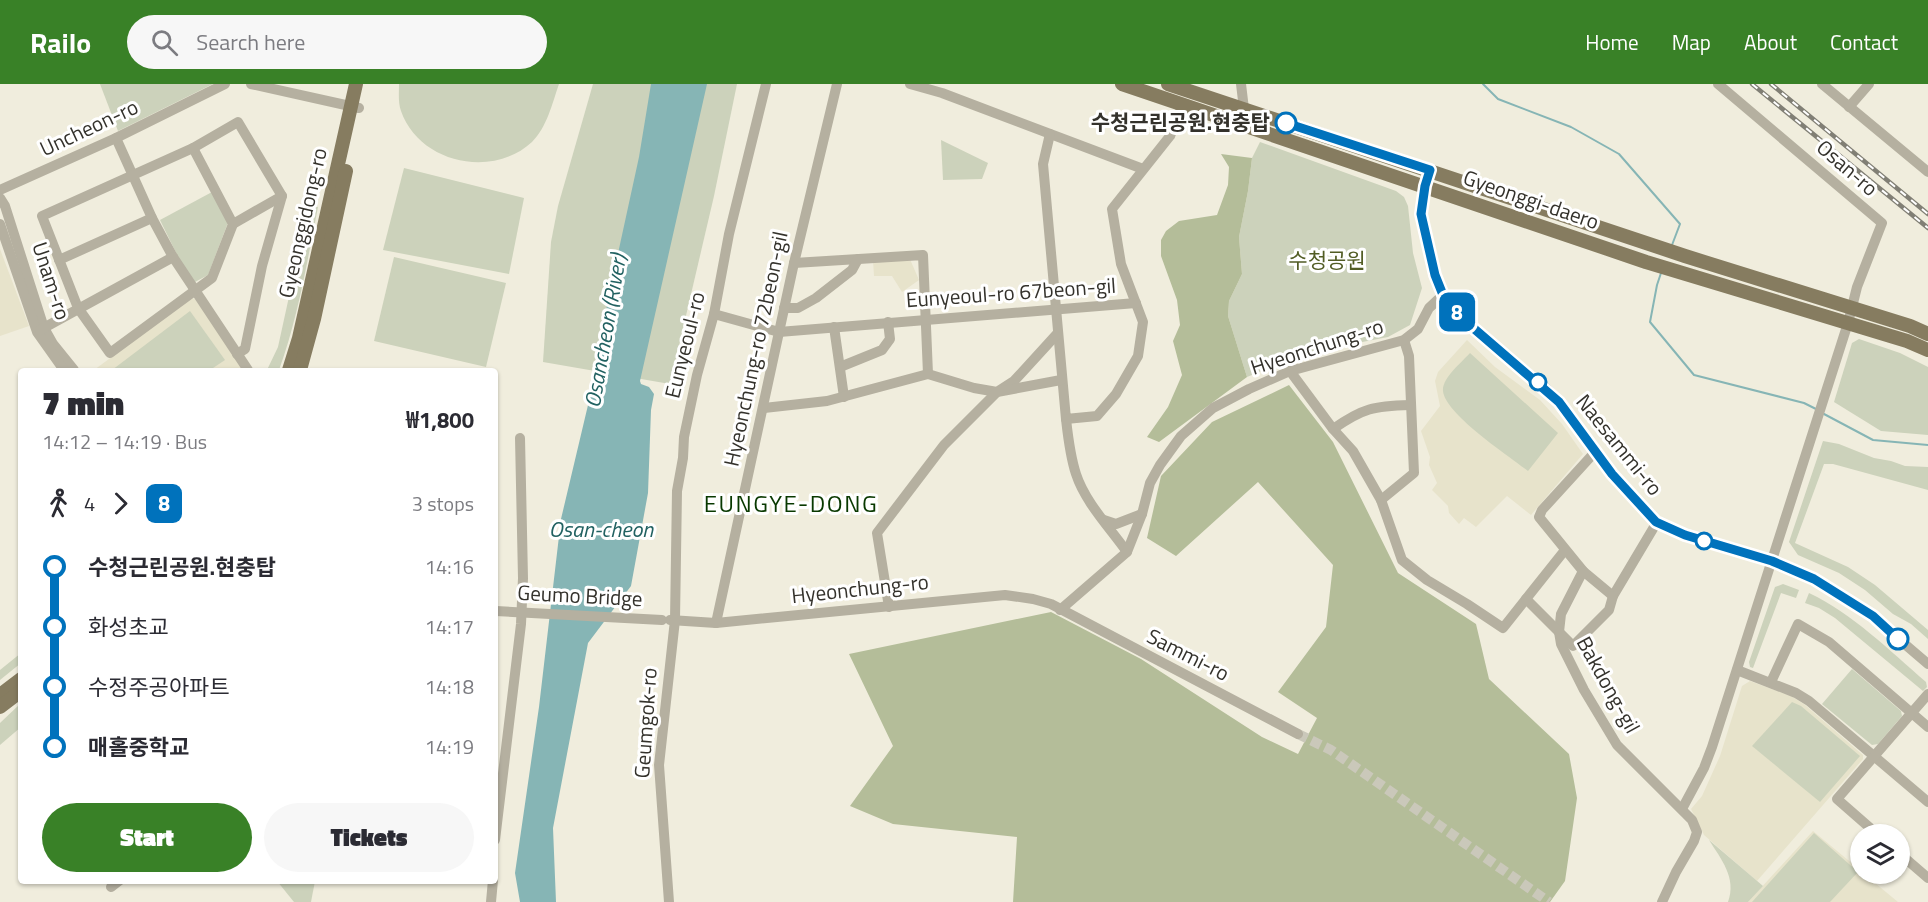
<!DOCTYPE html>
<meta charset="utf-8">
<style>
:root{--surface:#fff;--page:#f7f7f7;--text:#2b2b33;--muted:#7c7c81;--accent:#398127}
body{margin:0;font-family:"Titillium Web","Noto Sans KR",sans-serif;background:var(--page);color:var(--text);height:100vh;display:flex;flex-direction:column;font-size:22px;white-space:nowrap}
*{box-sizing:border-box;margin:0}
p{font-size:20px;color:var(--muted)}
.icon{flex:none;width:33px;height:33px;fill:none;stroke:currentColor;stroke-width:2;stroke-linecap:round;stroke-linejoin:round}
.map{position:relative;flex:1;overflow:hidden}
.sheet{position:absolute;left:18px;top:284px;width:480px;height:516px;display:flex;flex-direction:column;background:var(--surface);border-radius:6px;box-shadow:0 2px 4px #0004}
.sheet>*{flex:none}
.badge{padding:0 12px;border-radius:9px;font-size:21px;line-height:39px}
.tools{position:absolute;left:1850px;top:740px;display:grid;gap:12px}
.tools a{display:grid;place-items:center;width:60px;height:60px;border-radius:50%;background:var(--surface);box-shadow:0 2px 4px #0004;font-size:30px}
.map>.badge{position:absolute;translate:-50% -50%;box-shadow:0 0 0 3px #fff}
.legs{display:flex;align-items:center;gap:9px;height:66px;padding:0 24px;font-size:20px}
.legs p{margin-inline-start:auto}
.summary{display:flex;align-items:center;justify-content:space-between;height:102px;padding:0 24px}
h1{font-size:33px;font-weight:800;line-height:45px}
.button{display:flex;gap:12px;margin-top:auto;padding:12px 24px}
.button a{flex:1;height:69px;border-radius:36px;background:var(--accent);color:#fff;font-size:24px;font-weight:800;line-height:69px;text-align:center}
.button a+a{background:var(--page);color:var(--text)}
ul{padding:0 24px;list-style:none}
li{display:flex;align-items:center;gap:21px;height:60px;font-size:22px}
li i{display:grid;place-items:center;width:9px;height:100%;margin:0 8px;background:currentColor}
li i::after{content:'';width:15px;height:15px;margin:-8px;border:4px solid;border-radius:50%;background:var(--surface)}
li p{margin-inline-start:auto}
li:first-child i{background:linear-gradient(#0000 50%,currentColor 0)}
li:last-child i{background:linear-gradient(currentColor 50%,#0000 0)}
header{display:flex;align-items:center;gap:36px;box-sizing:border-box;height:84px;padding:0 30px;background:var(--accent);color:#fff}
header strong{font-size:28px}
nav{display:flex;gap:33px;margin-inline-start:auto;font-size:21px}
.search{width:420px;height:54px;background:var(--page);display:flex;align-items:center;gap:15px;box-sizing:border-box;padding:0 21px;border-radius:33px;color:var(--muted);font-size:22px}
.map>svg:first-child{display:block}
</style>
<header>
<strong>Railo</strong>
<div class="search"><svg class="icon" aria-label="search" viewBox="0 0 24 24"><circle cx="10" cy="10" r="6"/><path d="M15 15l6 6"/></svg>Search here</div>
<nav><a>Home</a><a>Map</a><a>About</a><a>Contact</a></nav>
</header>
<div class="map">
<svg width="1928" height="818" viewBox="0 0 1928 818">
<rect width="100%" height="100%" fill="#f0eddd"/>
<g fill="#e7e3cb">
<path d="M0 165 29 242 0 252Z"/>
<path d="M909 173 919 196 902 208 892 192H874L873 176Z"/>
<path d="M192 214 195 215 245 286H94Z"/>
<path d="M1467 256 1495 283 1540 316 1562 340 1583 370 1531 431 1507 412 1476 443 1464 434 1459 440 1449 429 1448 422 1432 406 1437 399 1429 381 1430 373 1421 347 1440 322 1435 297 1438 288Z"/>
<path d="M1750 597 1791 612 1804 620 1863 671V675L1757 797 1704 751 1691 725 1702 712 1720 672 1742 602Z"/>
<path d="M1813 747 1860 786V789H1863L1898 818H1748Z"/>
</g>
<g fill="#ccd2bb">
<path d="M100 0H213L118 47Z"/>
<path d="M399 0H559C552 20 547 43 532 58 492 95 419 79 401 27 398 19 399 9 399 0Z"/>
<path d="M593 0H737L714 112 670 300 543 278 551 158 558 122Z"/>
<path d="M941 56 988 79 982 95 943 96Z"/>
<path d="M1260 58 1396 107 1404 113 1408 122 1413 169 1422 204 1410 241 1388 253 1306 269 1247 293 1228 232 1229 217 1242 190 1239 153 1248 107 1252 74Z"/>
<path d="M404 84 524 114 509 190 383 166Z"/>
<path d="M212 108 229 136 208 191 195 198 189 195 160 136Z"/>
<path d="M309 121 318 123C307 178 298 234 279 286H267L278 263Z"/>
<path d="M394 173 506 199 486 283 374 257Z"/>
<path d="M190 227 225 276 210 286H112Z"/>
<path d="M1859 255 1900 269 1928 283V351L1881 347 1834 318 1852 259Z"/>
<path d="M1470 269 1558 349 1528 387C1509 372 1445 330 1443 307 1442 294 1462 278 1470 269Z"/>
<path d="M1823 357 1839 360 1874 374 1891 377 1905 382 1928 383V406L1833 380H1824L1795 459 1848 483 1875 501 1928 546V555L1911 540 1893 530 1865 506 1839 489 1798 471 1789 458Z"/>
<path d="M1783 500 1799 506 1796 514 1781 509 1753 584 1750 583 1749 578 1775 503Z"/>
<path d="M1809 509C1853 530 1889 566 1926 598L1927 603 1923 607 1835 534 1819 524 1805 519Z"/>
<path d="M21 569V579L0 596V586Z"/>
<path d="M1852 585 1901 627 1902 632 1878 660 1872 661 1822 620Z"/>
<path d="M1792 618 1801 622 1860 672 1820 718 1752 662Z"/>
<path d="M21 619V643L0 661V639Z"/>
<path d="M1814 749 1858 788 1830 818H1752Z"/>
<path d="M1709 756 1763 802 1748 818H1728C1737 794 1721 775 1709 756Z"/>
<path d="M277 797H315L311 818H294Z"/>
</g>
<g fill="#b4bd99">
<path d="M1221 70 1252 74 1248 107 1239 153 1242 190 1229 217 1228 232 1247 293 1159 358 1147 353 1168 323 1182 291 1173 257 1180 241 1177 216 1161 172V156L1166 147 1179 137 1217 131 1228 101 1229 83Z"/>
<path d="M1289 301 1333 358 1398 489 1476 540 1489 595 1569 670 1577 714 1565 797 1550 818H1013L1017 753 893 740 850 722 893 662 849 570 1051 528 1141 575 1262 653 1298 670 1317 634 1278 608 1326 543 1333 481 1258 398 1176 472 1147 454 1161 392 1212 338Z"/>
</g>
<path fill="#86b5b5" d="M651 0H707L640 297 641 300 649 303 654 310 651 326 648 409 631 502 588 559 553 744 556 818H520L515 789 539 623 561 435 602 262 607 220 639 73Z"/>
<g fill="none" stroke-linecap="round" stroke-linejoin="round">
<g stroke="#86b5b5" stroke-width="2">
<path d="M1483 0 1498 15 1571 43 1619 70 1680 140 1672 161"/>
<path d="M1661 189 1657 201 1650 238 1694 291 1804 319 1816 325"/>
<path d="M1824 330 1873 356 1928 361"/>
</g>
<path stroke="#cac8ba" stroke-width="10" stroke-dasharray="10 5" stroke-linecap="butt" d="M1298 650 1331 666 1549 818"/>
<g stroke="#b5b0a0" stroke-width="10">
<path d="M251 0 359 24"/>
<path d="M910 0 942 9 1143 85"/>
<path d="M1241 0 1244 25"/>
<path d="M1822 0 1928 88"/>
<path d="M1849 23 1869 0"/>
<path d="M1050 50 1043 80 1066 335 1097 332 1116 310 1138 272 1143 238 1121 180 1112 125 1170 52 1183 20"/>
<path d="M116 54 152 134 173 173 248 286"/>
<path d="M193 64 233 140 212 194 110 269 78 224 42 132Z"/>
<path d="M193 64 238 38 282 112 262 182 245 265 237 270"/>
<path d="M1430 86 1425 102 1421 130 1435 191 1443 211 1464 236 1546 304 1559 318 1612 390 1657 438 1685 451 1772 477 1814 495 1873 533 1928 580"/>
<path d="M0 106 116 54 225 0"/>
<path d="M0 114 5 122 44 244 53 260 74 286"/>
<path d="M0 140 37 248 64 286"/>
<path d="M233 140 282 112"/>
<path d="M59 176 152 134"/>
<path d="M794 179 923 171 928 290"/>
<path d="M784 224H798L816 214 852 186 858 175"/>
<path d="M714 230 779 248 1136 219"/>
<path d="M834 243 844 313"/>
<path d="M40 246 173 173"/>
<path d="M840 283 882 266 890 255 888 238"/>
<path d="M1290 287 1333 345 1353 367 1381 416 1402 476 1427 496 1467 520 1503 544 1565 466"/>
<path d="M764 324 827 317 928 290 974 304 997 308 1014 297 1057 250"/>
<path d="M1066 335C1068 353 1070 372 1076 390 1085 418 1110 444 1127 468"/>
<path d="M1333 345C1363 324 1374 322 1410 321"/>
<path d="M1595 368 1542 426 1539 433 1583 487 1561 530 1559 548 1561 560 1584 606 1617 661 1692 736 1697 748 1694 757 1676 788 1662 818"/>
<path d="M1381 416 1414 389 1409 272 1404 256"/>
<path d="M1104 436 1116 440 1142 430"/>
<path d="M1583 487 1613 512 1657 438"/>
<path d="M1526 515 1573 562 1609 526 1613 512"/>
<path d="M889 523 877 449 944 361 997 308 1061 296"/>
<path d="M1060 526 1127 468 1142 430 1150 399 1160 381 1181 352 1213 324 1249 305 1290 287 1404 256 1418 245 1429 224 1443 211"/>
<path d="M670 536 716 539 1005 511 1033 515 1051 520 1298 650"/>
<path d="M716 539 794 179 837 0"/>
<path d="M1737 586 1796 609 1809 617 1928 718"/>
<path d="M1771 598 1798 540 1829 558 1928 643"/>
<path d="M1682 725 1704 684 1712 663 1848 239 1857 203 1882 139 1718 0"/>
<path d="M1877 750 1837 715 1928 610"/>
<path d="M495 756 521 540 523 494 520 354"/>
<path d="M1899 769 1928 794"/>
<path d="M111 803 120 796"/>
<path d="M491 818 493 796"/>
<path d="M669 818 659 681 675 536 677 407 683 374 684 353 697 291 714 230 729 150 766 0"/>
</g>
<g stroke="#867c60" stroke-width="14">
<path d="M1122 0 1646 178 1907 257 1928 266"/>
<path d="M1168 0 1685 172 1910 242 1928 250"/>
<path d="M289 286 299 254 356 0"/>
<path d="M300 286 314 235 346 87"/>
<path d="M0 611 21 595"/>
<path d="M0 623 21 607"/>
</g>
<defs>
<g id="rail">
<path d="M1752 0 1928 144"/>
<path d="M1771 0 1928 130"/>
</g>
</defs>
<use href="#rail" stroke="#817f75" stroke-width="4.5"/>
<use href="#rail" stroke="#fff" stroke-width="2" stroke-dasharray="7" stroke-linecap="butt"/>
<path stroke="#b5b0a0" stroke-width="10" d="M496 527 662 536"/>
</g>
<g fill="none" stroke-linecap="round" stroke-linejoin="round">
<defs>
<path id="line-1" d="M1286 39 1430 86 1425 102 1421 130 1435 191 1443 211 1464 236 1559 318 1612 390 1656 438 1685 451 1772 477 1814 495 1873 532 1898 555"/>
</defs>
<use href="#line-1" stroke="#fff" stroke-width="14"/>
<use href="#line-1" stroke="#0072bc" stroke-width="9"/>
</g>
<g fill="#fff" stroke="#0072bc" stroke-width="3">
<circle cx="1286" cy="39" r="10"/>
<circle cx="1538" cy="298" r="8"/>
<circle cx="1704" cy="457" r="8"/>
<circle cx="1898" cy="555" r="10"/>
</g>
<g text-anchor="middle" stroke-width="6" stroke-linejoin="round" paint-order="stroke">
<g font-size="21" font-weight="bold" fill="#34322c" stroke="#fff" text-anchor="end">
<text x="1270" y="46">수청근린공원.현충탑</text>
</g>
<g font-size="21" fill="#34322c" stroke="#fff">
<text transform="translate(89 44) rotate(-25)" y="7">Uncheon-ro</text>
<text transform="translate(1847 84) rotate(41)" y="7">Osan-ro</text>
<text transform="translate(1531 116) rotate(19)" y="7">Gyeonggi-daero</text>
<text transform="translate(303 139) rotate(-77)" y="7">Gyeonggidong-ro</text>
<text transform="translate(51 197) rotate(72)" y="7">Unam-ro</text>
<text transform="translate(1011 209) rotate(-4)" y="7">Eunyeoul-ro 67beon-gil</text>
<text transform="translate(685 261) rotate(-76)" y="7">Eunyeoul-ro</text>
<text transform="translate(1317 263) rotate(-18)" y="7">Hyeonchung-ro</text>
<text transform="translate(756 265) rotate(-78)" y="7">Hyeonchung-ro 72beon-gil</text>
<text transform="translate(1619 361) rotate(51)" y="7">Naesammi-ro</text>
<text transform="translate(860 505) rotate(-6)" y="7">Hyeonchung-ro</text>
<text transform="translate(580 512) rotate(3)" y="7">Geumo Bridge</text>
<text transform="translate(1188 571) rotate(27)" y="7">Sammi-ro</text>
<text transform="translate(1608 601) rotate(61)" y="7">Bakdong-gil</text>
<text transform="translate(646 639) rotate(-86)" y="7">Geumgok-ro</text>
</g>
<g font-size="21" fill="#525d25" stroke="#fff">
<text x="1327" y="184">수청공원</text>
</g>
<g font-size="22" font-style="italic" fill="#216161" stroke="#fff">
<text transform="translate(605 247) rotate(-80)" y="8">Osancheon (River)</text>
<text x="601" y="453">Osan-cheon</text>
</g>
<g font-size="24" letter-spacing="1.5" fill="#093900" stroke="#fff">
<text x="791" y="428">EUNGYE-DONG</text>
</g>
</g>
</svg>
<div class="tools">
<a><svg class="icon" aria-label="layers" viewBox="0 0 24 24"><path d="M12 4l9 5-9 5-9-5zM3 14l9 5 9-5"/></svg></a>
</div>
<b class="badge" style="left:1457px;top:228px;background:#0072bc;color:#fff">8</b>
<section class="sheet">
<div class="summary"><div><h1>7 min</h1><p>14:12 – 14:19 · Bus</p></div><b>₩1,800</b></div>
<div class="legs"><svg class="icon" aria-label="walk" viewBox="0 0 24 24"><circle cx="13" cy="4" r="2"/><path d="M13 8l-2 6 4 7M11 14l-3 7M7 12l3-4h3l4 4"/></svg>4<svg class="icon" aria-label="forward" viewBox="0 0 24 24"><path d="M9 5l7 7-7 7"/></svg><b class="badge" style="background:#0072bc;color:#fff">8</b><p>3 stops</p></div>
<ul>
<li><i style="color:#0072bc"></i><b>수청근린공원.현충탑</b><p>14:16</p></li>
<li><i style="color:#0072bc"></i><span>화성초교</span><p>14:17</p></li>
<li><i style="color:#0072bc"></i><span>수정주공아파트</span><p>14:18</p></li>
<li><i style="color:#0072bc"></i><b>매홀중학교</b><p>14:19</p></li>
</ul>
<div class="button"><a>Start</a><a>Tickets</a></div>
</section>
</div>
